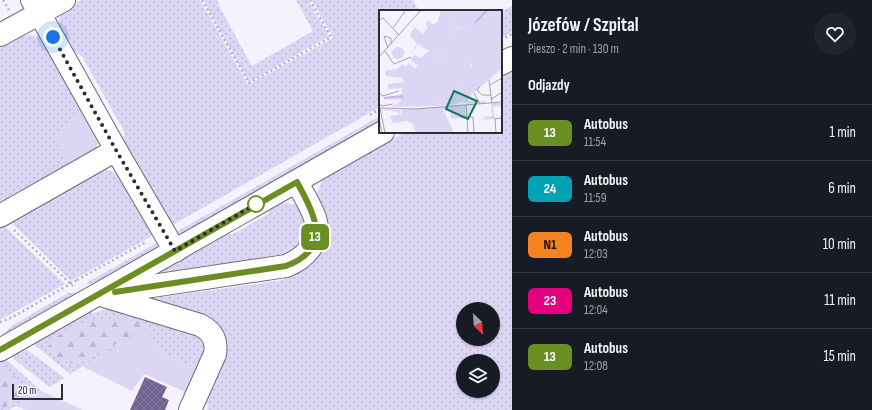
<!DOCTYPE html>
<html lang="pl">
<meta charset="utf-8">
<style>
:root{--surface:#171b24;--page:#20242c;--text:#f1f3f6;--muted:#9ea1a6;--line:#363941}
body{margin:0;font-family:"Sofia Sans Condensed",sans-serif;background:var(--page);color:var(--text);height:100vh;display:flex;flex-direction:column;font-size:15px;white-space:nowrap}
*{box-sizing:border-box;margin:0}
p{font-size:13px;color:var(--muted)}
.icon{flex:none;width:22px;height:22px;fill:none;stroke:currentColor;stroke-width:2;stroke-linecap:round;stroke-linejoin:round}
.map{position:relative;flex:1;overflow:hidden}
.drawer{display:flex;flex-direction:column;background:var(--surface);width:360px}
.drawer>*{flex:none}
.badge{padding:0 8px;border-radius:6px;font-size:14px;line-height:26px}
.needle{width:26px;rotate:155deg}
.tools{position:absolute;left:456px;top:302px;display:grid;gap:8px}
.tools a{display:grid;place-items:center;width:44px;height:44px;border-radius:50%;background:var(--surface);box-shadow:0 1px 3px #0004;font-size:20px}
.scale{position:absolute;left:12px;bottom:10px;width:51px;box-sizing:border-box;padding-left:4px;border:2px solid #2e2c33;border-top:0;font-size:11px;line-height:14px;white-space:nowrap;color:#2e2c33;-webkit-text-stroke:3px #f5f2fd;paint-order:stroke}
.you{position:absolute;width:20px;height:20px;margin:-10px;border:3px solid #fff;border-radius:50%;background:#1a73e8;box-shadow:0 0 0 6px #1a73e833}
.map>.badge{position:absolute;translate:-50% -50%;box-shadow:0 0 0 2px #fff}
h2{padding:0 16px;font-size:15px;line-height:36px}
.round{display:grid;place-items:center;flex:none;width:42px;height:42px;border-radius:21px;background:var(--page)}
.head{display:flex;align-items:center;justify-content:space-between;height:68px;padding:0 16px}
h1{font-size:19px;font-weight:700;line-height:30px}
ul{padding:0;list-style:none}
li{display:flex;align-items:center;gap:12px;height:56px;padding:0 16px;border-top:1px solid var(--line)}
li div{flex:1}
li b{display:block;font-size:15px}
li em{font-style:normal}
li .badge{min-width:44px;font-weight:700;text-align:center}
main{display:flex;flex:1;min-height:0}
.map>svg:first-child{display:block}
</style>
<main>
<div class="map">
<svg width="512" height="410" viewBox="0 0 512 410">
<defs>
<pattern id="grass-dots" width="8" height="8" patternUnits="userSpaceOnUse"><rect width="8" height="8" fill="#ddd5f4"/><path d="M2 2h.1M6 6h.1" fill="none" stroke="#beb7d2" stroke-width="1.8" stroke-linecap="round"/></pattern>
<pattern id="forest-firs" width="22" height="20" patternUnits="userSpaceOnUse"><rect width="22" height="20" fill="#ddd5f4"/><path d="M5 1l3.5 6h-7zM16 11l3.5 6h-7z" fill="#beb7d2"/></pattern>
<pattern id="building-cross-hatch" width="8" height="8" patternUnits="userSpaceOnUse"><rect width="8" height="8" fill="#716391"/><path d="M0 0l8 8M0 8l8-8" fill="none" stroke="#857a9d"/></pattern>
</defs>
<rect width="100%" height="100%" fill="#f5f2fd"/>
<g fill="url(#grass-dots)" fill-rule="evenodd">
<path d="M81 0H200L248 85 333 38 312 0H413L419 11H380V107L171 226 122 140 125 133 82 56C79 54 74 52 71 49 65 42 55 24 61 15 65 7 74 4 81 0Z"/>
<path d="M203 0H217L219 3 218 4 252 66 313 31 296 0H308L329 36 249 82Z"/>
<path d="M512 6V32L501 38V12Z"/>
<path d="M27 35C35 35 39 37 44 42L96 132 98 144 95 150 0 204V45L19 36Z"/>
<path d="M512 71V410H207L209 405 200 401 223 349 154 302V298L284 280 283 275 320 211 317 194 322 181 329 175 405 132H501V78ZM463 309H493V339H463ZM463 361H493V391H463Z"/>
<path d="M380 116V124L182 234 176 232Z"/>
<path d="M108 170 116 173 120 176 154 235 71 281 10 221 100 171Z"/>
<path d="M284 203 293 204 302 211 306 221 304 242 293 255 152 276 229 232 231 235 270 213 268 210Z"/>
<path d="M3 225 65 284 0 320V227Z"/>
<path d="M157 243V248L154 252 97 285 86 283Z"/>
<path d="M68 293H73L77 296 5 338 2 334 13 325Z"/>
<path d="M107 309 116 310 146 321 148 317 207 338 200 371 160 351 148 330 70 374 33 344 91 311 93 313Z"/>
<path d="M27 350 65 378 49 387 13 358 15 355Z"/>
<path d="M3 360 8 361 41 391 9 410H0V362Z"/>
</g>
<g fill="url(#forest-firs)">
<path d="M102 318C116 318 135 315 145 328L78 364C65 364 56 358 48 347 55 331 85 322 102 318Z"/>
<path d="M4 367 32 392 0 410V368Z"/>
</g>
<g fill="#ddd5f4">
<path d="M82 109C88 119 103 139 95 150 91 155 77 162 71 166L55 140 72 116Z"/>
<path d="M148 329 160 351 200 371 190 394 144 374 132 391 83 367Z"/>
<path d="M41 391 83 410H25L16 406Z"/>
</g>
<path fill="url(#building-cross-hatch)" d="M145 377 167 387 162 397 169 400 165 410H130Z"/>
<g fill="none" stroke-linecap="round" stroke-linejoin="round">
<defs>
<g id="minor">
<path d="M32 0 116 150 175 251"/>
<path d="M0 35 64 0"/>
<path d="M501 64 512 58"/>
<path d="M0 216 116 150"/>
<path d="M112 292 286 266C306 258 322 241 315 218 311 206 303 194 297 182"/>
<path d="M104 296 200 325C213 332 217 340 215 354L190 410"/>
<path d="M0 350 383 132"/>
</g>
</defs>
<use href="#minor" stroke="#6d6978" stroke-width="24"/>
<g stroke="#b7b4be" stroke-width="2.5" stroke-dasharray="2 3" stroke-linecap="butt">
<path d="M3 0 9 10"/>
<path d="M202 0 249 83 331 37 310 0"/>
<path d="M501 40 512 34"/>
<path d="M370 115 380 109"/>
<path d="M14 230 73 286"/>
<path d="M77 280 146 242"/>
<path d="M0 322 11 318 77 280"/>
</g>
<use href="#minor" stroke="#fff" stroke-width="22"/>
</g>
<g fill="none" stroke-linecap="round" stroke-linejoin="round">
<defs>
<path id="line" d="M0 350 297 182C314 214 334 248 286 266L115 292"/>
</defs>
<use href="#line" stroke="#fff" stroke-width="9"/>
<use href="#line" stroke="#6b8e23" stroke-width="6"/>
<path stroke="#2e2c33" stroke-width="4" stroke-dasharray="0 7.2" d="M53 37 116 150 175 251 256 204"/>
</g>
<circle fill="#fff" stroke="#6b8e23" stroke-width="2" cx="256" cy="204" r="8"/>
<g transform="translate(379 10)">
<rect width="123" height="123" fill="#f5f2fd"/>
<path d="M62 0H76V7L70 12 72 17 77 15 80 18 71 23 69 30 59 38 65 45 55 53 65 73 72 76 78 74 77 71 79 73 88 69 92 64 93 52 103 47 111 37 109 25 100 16 88 19 102 7 123 4V58L88 89 90 92 106 91V93H91L87 91 89 93 81 91 79 94 62 96 60 91 61 96 11 97 20 93 22 89 10 90 9 88 22 85 24 78 8 79 9 74 25 72 23 68 7 66 6 63 9 59 14 61 13 56 16 60 24 54 27 57 30 53 36 59 39 56 31 49 36 45 41 48 50 41 39 34 31 45 38 33 31 26 32 22 36 17 44 24 49 17 46 14 49 10 53 14 58 13ZM112 93H123V99V96L114 97 115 107 123 108 104 110 106 108 104 107 113 106ZM86 95 87 107 83 108 72 109 71 99H64L75 123H37L34 114 28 111 14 113 11 106 19 105V102L4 100V107L3 99 22 100 20 104 21 106 23 99Z" fill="#ddd5f4"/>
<path d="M100 16 109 18 112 35 106 48 93 52 91 56 96 58 90 69 83 75 78 71V74L69 80 66 74 62 72 38 94 24 95V90L33 84 37 72 42 67H55L57 61 55 53 65 45 59 38 60 35 69 30 71 23 80 18ZM36 49 39 52 43 50 44 54 29 67 24 61 33 56 36 59 39 56 34 51Z" fill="#ddd5f4"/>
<path d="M76 0H123V4L102 7 96 14 84 19 77 15 72 17 70 11 76 7Z" fill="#ddd5f4"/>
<path d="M13 43a6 6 0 1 1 12 0a6 6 0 1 1-12 0Z" fill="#ddd5f4"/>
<path fill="none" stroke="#c4b6e9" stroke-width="2" d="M96 13 108 0M5 88 22 86 24 88"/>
<path fill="none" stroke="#a5a3ac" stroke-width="1" d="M0 10 4 8 20 25M14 18 27 0M9 38 5 26 12 28V34M6 41 15 54 32 47M0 47 42 0M110 70 113 93M111 75 123 68M101 77 98 80 103 85H112M0 83 4 86 20 81M95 83 101 94M113 89 123 82M0 93 6 123M1 94 3 96 14 94M87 95 89 123M0 98 37 99 123 92M79 105 84 108 95 107M0 108 3 123M94 108 95 123M117 123 116 109 123 108"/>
<path fill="#0f766e" fill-opacity="0.15" stroke="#0f766e" stroke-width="2" d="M75 81 98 91 89 109 67 99Z"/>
<rect width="123" height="123" fill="none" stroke="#2e2c33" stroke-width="2"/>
</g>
</svg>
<div class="tools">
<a><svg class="needle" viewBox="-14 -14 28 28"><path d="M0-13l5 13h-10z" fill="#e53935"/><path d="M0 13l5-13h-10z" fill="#9ea1a6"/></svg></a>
<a><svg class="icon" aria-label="layers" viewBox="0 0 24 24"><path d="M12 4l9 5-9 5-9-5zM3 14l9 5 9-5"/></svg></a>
</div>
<div class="scale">20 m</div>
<div class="you" style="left:53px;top:37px"></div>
<b class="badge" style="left:315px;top:237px;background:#6b8e23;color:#fff">13</b>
</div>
<section class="drawer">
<div class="head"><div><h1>Józefów / Szpital</h1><p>Pieszo · 2 min · 130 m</p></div><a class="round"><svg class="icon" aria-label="heart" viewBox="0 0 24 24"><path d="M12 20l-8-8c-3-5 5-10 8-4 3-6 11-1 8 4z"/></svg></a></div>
<h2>Odjazdy</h2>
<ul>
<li><span class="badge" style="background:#6b8e23;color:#fff">13</span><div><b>Autobus</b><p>11:54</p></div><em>1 min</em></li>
<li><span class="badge" style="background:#00a3b4;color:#fff">24</span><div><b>Autobus</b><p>11:59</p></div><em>6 min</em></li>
<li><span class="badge" style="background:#f58220;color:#111">N1</span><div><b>Autobus</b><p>12:03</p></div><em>10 min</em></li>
<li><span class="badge" style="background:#e6007e;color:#fff">23</span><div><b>Autobus</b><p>12:04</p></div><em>11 min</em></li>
<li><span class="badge" style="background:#6b8e23;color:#fff">13</span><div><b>Autobus</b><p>12:08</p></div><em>15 min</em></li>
</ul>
</section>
</main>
